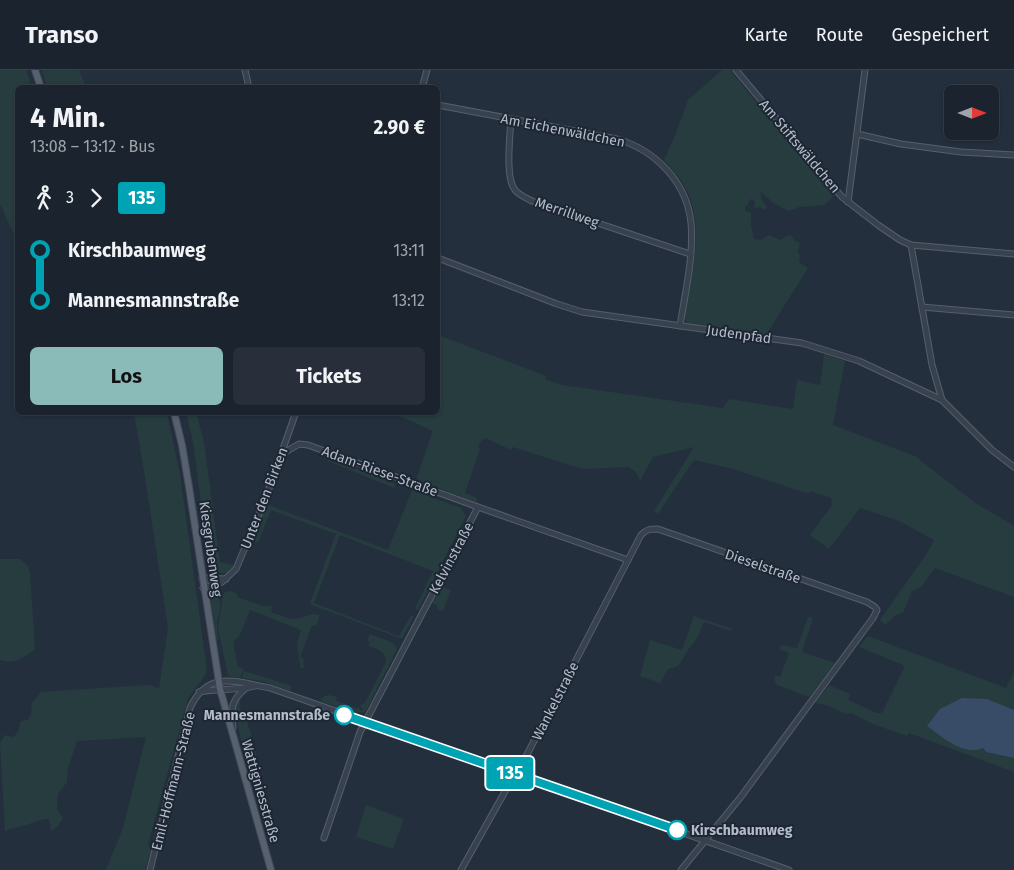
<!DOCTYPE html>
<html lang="de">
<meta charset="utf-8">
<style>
:root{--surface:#1b232e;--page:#282f3a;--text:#f1f3f6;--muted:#a0a4aa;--line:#39404a;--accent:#8bbbb9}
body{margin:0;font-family:"Fira Sans",sans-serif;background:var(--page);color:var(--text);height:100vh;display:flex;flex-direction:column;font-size:19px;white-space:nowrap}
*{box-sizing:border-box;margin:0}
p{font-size:16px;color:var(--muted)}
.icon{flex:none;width:28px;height:28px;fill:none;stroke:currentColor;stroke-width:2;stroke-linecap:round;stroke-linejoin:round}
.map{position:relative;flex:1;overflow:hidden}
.sheet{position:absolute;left:15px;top:15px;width:425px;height:330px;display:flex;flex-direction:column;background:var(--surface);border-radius:8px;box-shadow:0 1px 4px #0004,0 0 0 1px var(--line)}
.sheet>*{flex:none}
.badge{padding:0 10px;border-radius:4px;font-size:18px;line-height:32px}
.needle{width:32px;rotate:90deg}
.fabs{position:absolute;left:944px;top:15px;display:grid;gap:10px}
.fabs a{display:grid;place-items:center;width:55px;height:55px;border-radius:8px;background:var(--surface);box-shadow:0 1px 4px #0004,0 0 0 1px var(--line);font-size:25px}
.map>.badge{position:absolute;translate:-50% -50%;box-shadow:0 0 0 2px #fff}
.legs{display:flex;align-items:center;gap:8px;height:55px;padding:0 15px;font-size:16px}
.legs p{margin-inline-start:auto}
.head{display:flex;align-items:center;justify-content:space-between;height:85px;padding:0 15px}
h1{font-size:28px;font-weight:700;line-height:38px}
.button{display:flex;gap:10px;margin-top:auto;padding:10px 15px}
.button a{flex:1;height:58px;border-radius:8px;background:var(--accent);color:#111;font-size:20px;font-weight:700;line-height:58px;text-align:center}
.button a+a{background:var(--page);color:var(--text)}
ul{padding:0 15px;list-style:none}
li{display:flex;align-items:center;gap:18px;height:50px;font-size:19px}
li i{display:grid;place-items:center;width:8px;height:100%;margin:0 6px;background:currentColor}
li i::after{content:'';width:12px;height:12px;margin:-6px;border:4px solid;border-radius:50%;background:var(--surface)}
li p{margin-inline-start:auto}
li:first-child i{background:linear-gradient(#0000 50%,currentColor 0)}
li:last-child i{background:linear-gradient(currentColor 50%,#0000 0)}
header{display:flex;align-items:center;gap:30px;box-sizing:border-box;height:70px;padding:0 25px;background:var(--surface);border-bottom:1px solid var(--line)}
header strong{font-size:24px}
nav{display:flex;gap:28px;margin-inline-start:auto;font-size:18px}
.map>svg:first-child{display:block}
</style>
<header>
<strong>Transo</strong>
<nav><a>Karte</a><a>Route</a><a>Gespeichert</a></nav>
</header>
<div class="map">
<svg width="1014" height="800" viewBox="0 0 1014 800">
<rect width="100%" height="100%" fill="#242f3e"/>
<g fill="#263c3f">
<path d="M0 0H26L32 17 18 18 17 171 0 134Z"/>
<path d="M42 0H79L86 17H47Z"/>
<path d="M722 0H730L814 103 835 125 824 135 799 137 789 141 775 134 760 122 762 130 766 136V139H764L760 137 754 138 755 131 750 129 747 136H745V140L751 143V156L754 169 760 170 769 165 780 170 790 165 792 166 794 170 800 173 798 182 800 186 799 192 808 198 766 265 687 255 685 246C691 207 707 149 683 114 678 105 670 98 664 90L676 63 688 30Z"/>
<path d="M438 265 546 306 545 309 562 315 723 338 729 329 793 339 797 310 820 315 824 284 845 291 833 355 915 386 974 432 1014 456V527L935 498 921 517 912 521 903 543 896 545 885 555 880 550 928 482 934 470 899 451 860 438 829 479 810 465 832 435 831 428 810 421 809 424 733 399 694 390 658 444 654 441 694 377 653 387 640 411 636 402 628 397 584 399 572 396 513 377 511 380 486 368 481 371 478 378 480 379 465 423 477 428V433L416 409 433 361 393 343 438 342Z"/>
<path d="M134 343H167L180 404 207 600C203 612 194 618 188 629L148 774 151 780 145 800H106L123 758 146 667 77 671 68 698 67 712 58 724 57 739 63 748 57 757 51 761 49 749C41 749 36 752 29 754 21 757 14 757 5 761L0 673 5 665 13 667 18 662 21 651 28 650 31 644 32 633 41 622 148 615 159 618 168 558 145 407Z"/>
<path d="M186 343H196L204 372 220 492 234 495 227 503H215L209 494 193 372Z"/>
<path d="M329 388 396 414 394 418 328 391Z"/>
<path d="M412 420 461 438 466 446 418 540 415 538 433 501 340 465 314 533 399 566 411 545 414 546 402 569 312 535 310 533 336 464 271 440 259 471 255 472C252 460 259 443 268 435L388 480Z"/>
<path d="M0 489H20L28 496 30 504 35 579C24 587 14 595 0 590Z"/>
<path d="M441 516 451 520 443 541 437 539 438 536 432 533Z"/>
<path d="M231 521 237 524V527L263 536H272L271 542 291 549 300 548 313 544 320 545 316 556 312 555 300 587 303 588 304 598 300 597 297 573 301 560 250 540 240 565 233 572 238 597 244 599 240 608 231 607 228 605 218 558 223 524 226 522Z"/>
<path d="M213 525C227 529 217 545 217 555 217 560 218 564 219 569L217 571 211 532Z"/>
<path d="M694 546 732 559 731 561 704 552C698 566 697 570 687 581 684 586 682 591 678 596L668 599 660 613 640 606 650 570 682 580Z"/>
<path d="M808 547 813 548 802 582 835 593 809 627 777 615 774 609 776 605 780 607 789 583 780 579 781 575 797 578Z"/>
<path d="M370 564 393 573 397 579 365 642 355 643 320 631 324 626 329 625 337 627 336 631 357 638 358 636 361 641 363 640 360 635 365 633 386 592C386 581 377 579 368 576L370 572 367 571Z"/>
<path d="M868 566 1006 618 1014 601V640L1008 638 927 656 946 669 965 680 983 678 986 682 1014 688V702L909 663 907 666 873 654 851 643 847 644 826 635 815 633 829 615 850 624 848 630 877 643H882L905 596 859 577Z"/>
<path d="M244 601 289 615 292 617 290 621 262 611 242 608Z"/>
<path d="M240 631V639L243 641C249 656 256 678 257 694L253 699 256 713 260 717 254 715 250 709 235 643 237 632Z"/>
<path d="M366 735 404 749 393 779 356 767Z"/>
</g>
<path fill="#394c67" d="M962 628 987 629 1014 640V688L986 682 983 678C964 687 941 666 927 656L940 639Z"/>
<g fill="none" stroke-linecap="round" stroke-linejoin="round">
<defs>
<g id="minor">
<path d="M245 0 249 18"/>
<path d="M736 0 842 127 878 155 900 170 911 175 1014 184"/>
<path d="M422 18 427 0"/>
<path d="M438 35 617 69C655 80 687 112 691 153 694 187 685 223 680 256"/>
<path d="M511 49C510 66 505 108 515 120 519 125 526 128 532 131L690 184"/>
<path d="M857 64 901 74 961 82 1014 85"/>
<path d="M848 132 865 0"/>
<path d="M911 175 932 295 942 330"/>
<path d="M438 188 557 234 582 242 802 273 859 291 942 330 992 380 1014 397"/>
<path d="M922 237 1014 245"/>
<path d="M282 384 299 374 308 375 478 437 628 490"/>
<path d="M202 508 226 509"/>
<path d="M203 518 222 512 236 499 266 427 296 342"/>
<path d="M199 622C217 618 237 621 255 616"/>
<path d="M233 657C231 638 231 630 246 618"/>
<path d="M324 768 360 662 478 437"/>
<path d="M150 800 190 638C208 599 236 612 270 618L789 800"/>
<path d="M461 800 507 718 521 696 641 465C647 459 650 459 658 459L867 532 875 537 877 540 873 548 740 728 681 800"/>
</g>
<g id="major">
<path d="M35 0 41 18"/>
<path d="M174 342 182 375 189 417 220 619 271 800"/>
</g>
</defs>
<use href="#minor" stroke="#565f6c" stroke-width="7"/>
<use href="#major" stroke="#414a57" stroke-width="8"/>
<use href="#minor" stroke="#38414e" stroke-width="5"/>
<use href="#major" stroke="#56606e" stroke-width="6"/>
</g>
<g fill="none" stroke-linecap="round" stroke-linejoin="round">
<defs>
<path id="line-1" d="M344 645 677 760"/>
</defs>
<use href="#line-1" stroke="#fff" stroke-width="11"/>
<use href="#line-1" stroke="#00a3b4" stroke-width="8"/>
</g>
<g fill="#fff" stroke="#00a3b4" stroke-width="2.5">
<circle cx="344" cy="645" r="9"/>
<circle cx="677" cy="760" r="9"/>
</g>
<g text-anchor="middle" stroke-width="4" stroke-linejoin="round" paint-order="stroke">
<g font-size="14" fill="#b4bcc9" stroke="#1d2633">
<text transform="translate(563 60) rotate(11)" y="5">Am Eichenwäldchen</text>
<text transform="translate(800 76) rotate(50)" y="5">Am Stiftswäldchen</text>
<text transform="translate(567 142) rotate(19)" y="5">Merrillweg</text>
<text transform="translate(739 264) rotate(8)" y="5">Judenpfad</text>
<text transform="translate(380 401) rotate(20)" y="5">Adam-Riese-Straße</text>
<text transform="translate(264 428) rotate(-69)" y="5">Unter den Birken</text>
<text transform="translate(211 479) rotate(82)" y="5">Kiesgrubenweg</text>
<text transform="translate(451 488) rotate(-62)" y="5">Kelvinstraße</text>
<text transform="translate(763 496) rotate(19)" y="5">Dieselstraße</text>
<text transform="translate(555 631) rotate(-63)" y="5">Wankelstraße</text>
<text transform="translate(173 711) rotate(-76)" y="5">Emil-Hoffmann-Straße</text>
<text transform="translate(261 721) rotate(74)" y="5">Wattigniesstraße</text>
</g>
<g font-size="14" font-weight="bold" fill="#b4bcc9" stroke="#1d2633" text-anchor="end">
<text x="330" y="650">Mannesmannstraße</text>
<text x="691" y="765" text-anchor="start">Kirschbaumweg</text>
</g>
</g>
</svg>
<div class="fabs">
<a><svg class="needle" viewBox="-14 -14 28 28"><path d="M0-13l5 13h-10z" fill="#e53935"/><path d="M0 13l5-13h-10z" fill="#a0a4aa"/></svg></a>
</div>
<b class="badge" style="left:510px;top:703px;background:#00a3b4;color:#fff">135</b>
<section class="sheet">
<div class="head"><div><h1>4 Min.</h1><p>13:08 – 13:12 · Bus</p></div><b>2.90 €</b></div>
<div class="legs"><svg class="icon" aria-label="walk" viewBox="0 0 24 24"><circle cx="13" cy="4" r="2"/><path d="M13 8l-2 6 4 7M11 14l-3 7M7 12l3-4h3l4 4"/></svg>3<svg class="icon" aria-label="forward" viewBox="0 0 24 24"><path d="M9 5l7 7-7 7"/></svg><b class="badge" style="background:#00a3b4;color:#fff">135</b></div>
<ul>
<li><i style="color:#00a3b4"></i><b>Kirschbaumweg</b><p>13:11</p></li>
<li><i style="color:#00a3b4"></i><b>Mannesmannstraße</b><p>13:12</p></li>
</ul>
<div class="button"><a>Los</a><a>Tickets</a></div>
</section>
</div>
